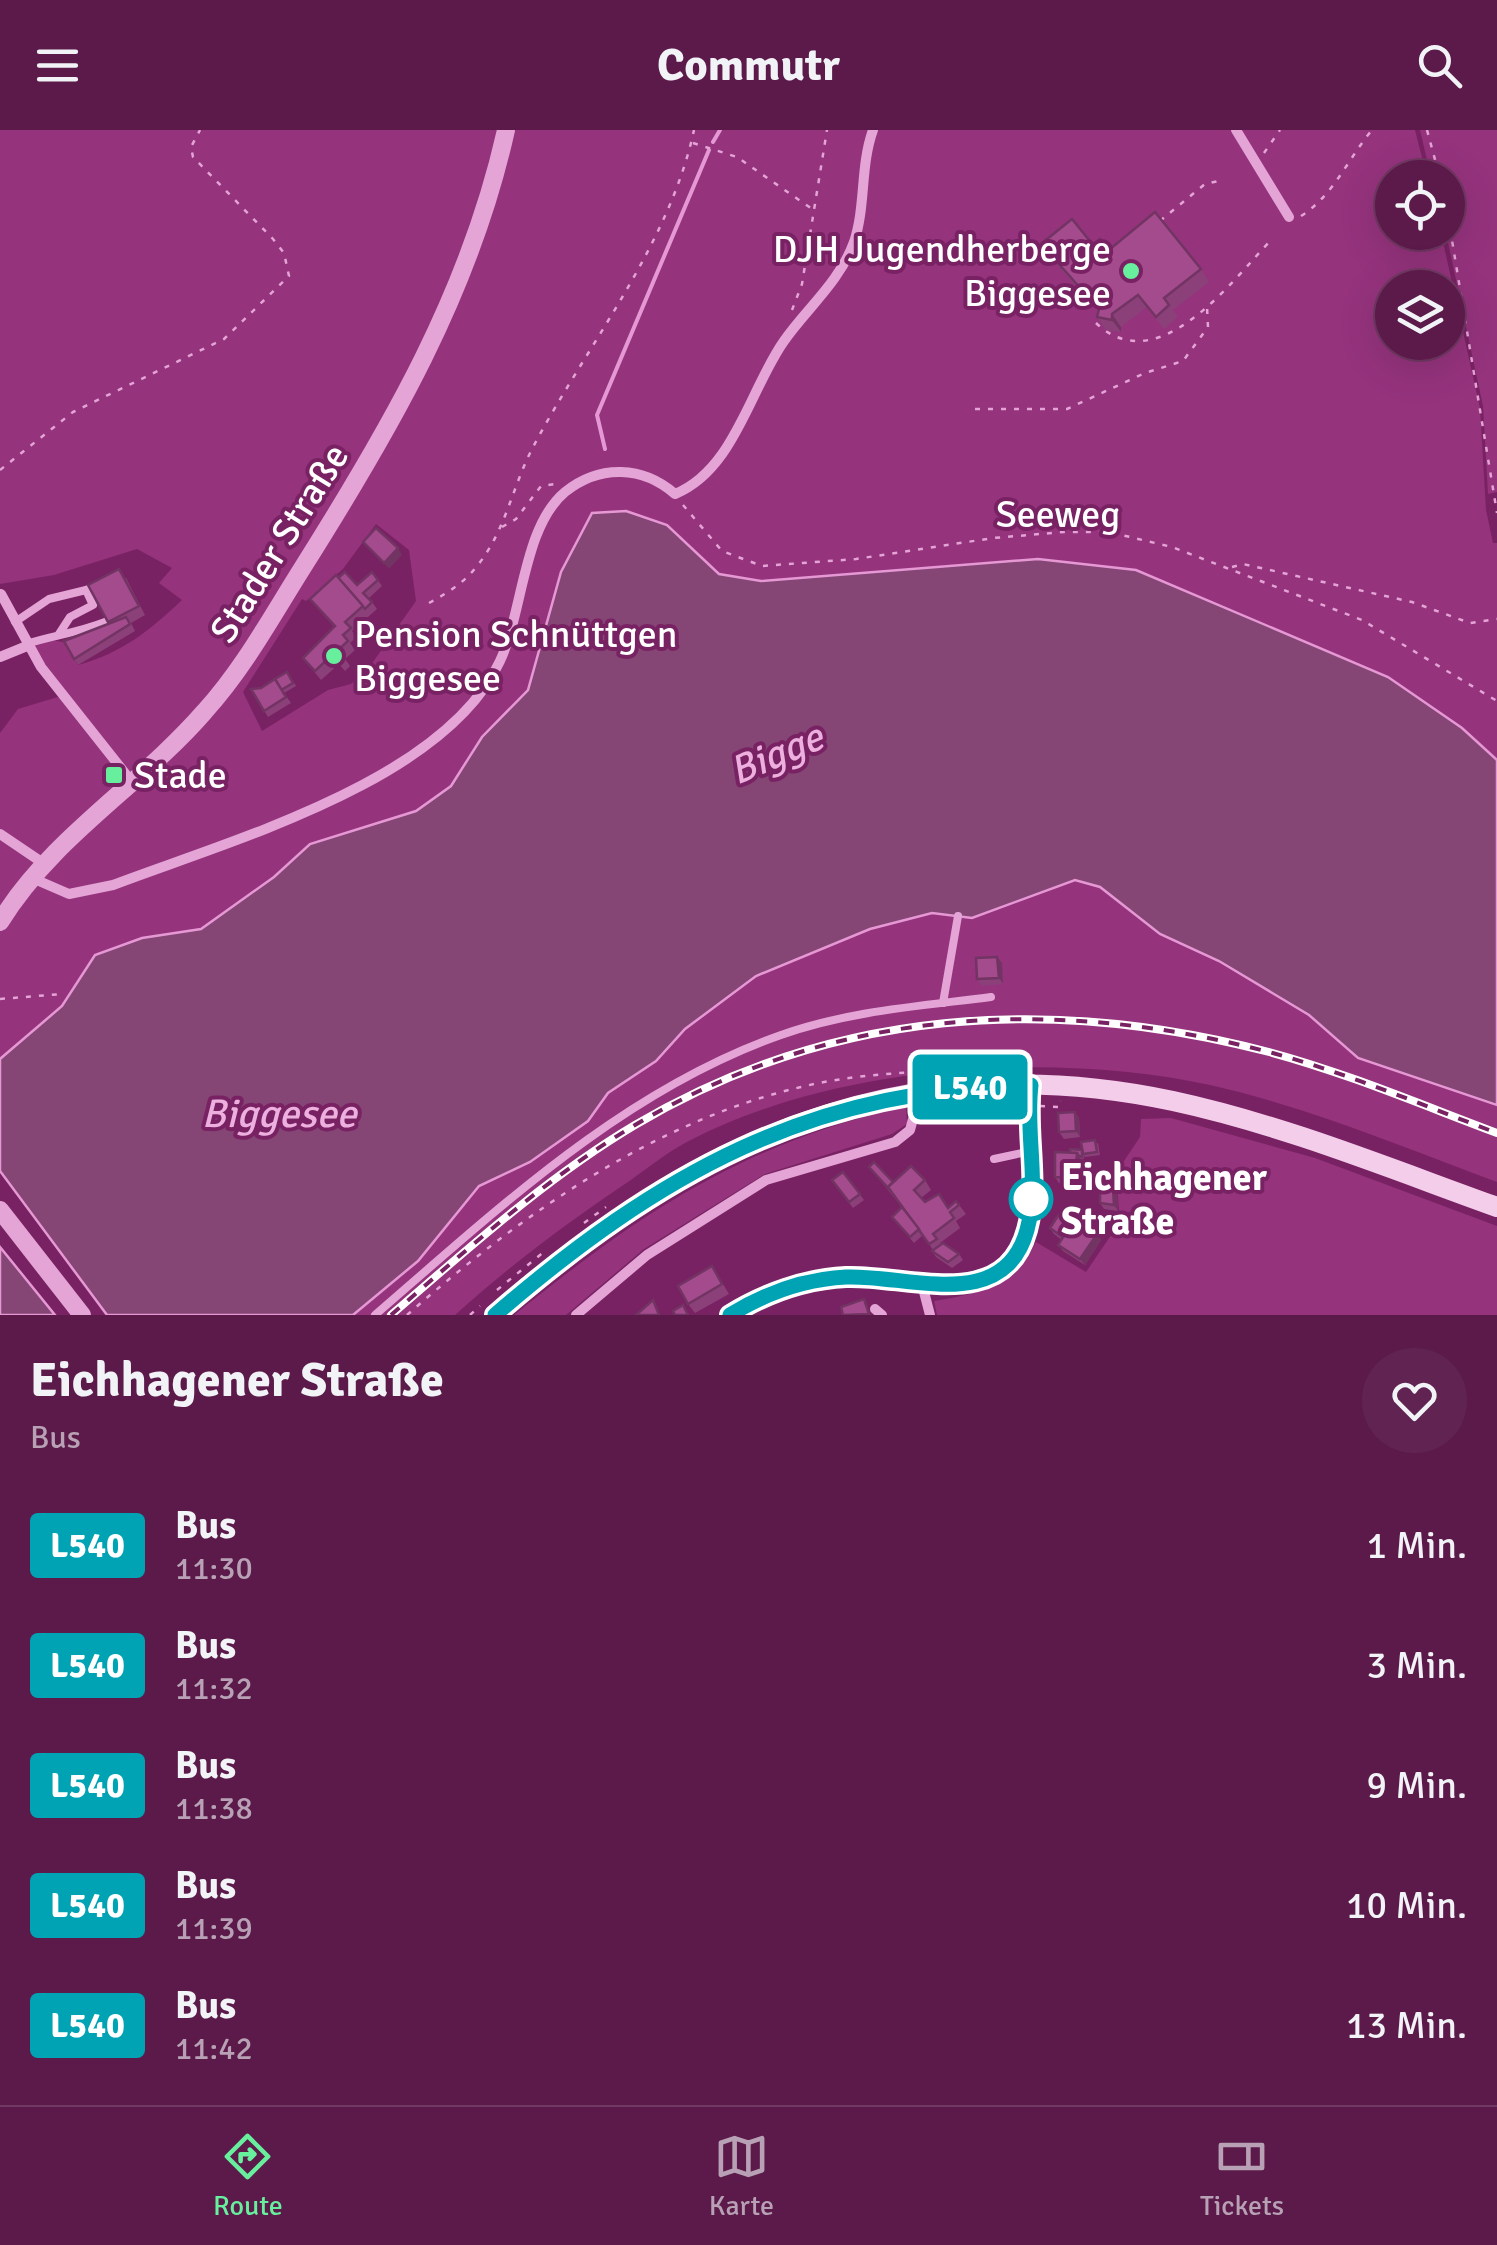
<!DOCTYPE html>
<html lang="de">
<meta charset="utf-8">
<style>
:root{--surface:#5b1a4a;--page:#612351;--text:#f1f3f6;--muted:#b8a1b5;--line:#703862;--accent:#67ef9d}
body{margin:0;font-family:Signika,sans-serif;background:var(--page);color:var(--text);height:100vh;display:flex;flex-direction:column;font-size:38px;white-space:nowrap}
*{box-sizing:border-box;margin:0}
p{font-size:32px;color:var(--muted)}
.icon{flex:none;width:55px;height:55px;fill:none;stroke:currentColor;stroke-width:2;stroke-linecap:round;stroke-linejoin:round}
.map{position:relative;height:1185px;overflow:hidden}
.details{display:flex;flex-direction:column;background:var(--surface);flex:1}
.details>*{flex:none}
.badge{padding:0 20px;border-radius:8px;font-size:35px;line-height:65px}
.fabs{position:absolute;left:1375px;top:30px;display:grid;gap:20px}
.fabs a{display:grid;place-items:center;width:90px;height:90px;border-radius:50%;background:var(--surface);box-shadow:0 10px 40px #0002,0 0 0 2px var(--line);font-size:50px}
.map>.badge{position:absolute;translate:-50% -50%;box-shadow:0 0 0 5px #fff}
.round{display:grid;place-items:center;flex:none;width:105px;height:105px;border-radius:52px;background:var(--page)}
.summary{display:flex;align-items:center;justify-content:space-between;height:170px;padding:0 30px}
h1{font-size:48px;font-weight:700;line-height:75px}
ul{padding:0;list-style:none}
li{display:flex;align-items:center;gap:30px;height:120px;padding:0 30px}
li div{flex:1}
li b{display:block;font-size:38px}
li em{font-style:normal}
li .badge{min-width:110px;font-weight:700;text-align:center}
header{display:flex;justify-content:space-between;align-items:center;height:130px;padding:0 30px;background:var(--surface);font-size:45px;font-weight:700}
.tab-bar{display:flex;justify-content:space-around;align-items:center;height:140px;border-top:2px solid var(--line);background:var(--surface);font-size:28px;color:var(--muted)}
.tab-bar a{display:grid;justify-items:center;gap:5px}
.tab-bar .on{color:var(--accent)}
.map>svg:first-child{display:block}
</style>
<header><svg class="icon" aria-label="menu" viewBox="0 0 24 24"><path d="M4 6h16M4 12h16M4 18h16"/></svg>Commutr<svg class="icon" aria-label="search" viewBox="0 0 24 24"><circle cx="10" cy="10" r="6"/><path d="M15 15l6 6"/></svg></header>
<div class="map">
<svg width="1497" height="1185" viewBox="0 0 1497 1185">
<rect width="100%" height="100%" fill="#792263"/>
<g fill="#95337d" fill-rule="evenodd">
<path d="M0 0H1415L1427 47 1392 48V102L1441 103 1480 278 1486 380 1493 413H1497V629L1462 598 1389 547 1136 440 1038 429 762 451 719 444 667 395 561 442 528 560 482 607 451 656 416 681 310 714 274 747 201 799 142 808 95 825 62 876 0 929V603L18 579 61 566 27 516 50 510 63 512 78 535C122 523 149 501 182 470L159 453 172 438 137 419 54 445 0 454ZM1392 158H1448V212H1392ZM376 394 409 420 416 471 368 539 351 554 328 560 262 601 243 562 302 469 306 471 343 439Z"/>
<path d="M1420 0H1497V362L1488 364 1483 276 1446 103 1448 48 1431 47Z"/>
<path d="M1075 750 1100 757 1160 804 1219 831 1310 885 1358 928 1497 975V1052C1403 1017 1308 977 1210 955 1050 920 831 935 685 1013 663 1025 643 1042 622 1056 563 1096 508 1137 455 1185H353L418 1131 479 1056 530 1032 587 991 608 963 656 931 685 899 756 846 870 799 932 783 972 788Z"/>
<path d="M906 976 907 994 892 1004 765 1044 644 1119 566 1185H514C642 1082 743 1014 906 976Z"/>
<path d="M1171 988 1315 1028 1497 1096V1185H937L934 1171C979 1164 1014 1155 1036 1112L1086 1142 1120 1092 1116 1043 1140 1007 1141 989Z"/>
</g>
<g fill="#854575" stroke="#e598d4" stroke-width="2.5">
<path d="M626 381 667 395 719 444 761 451 1038 429 1136 440 1388 547 1462 598 1497 630V975L1358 928 1309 885 1219 831 1160 804 1100 757 1075 750 972 788 932 783 870 799 756 846 685 899 656 931 608 963 588 991 530 1032 479 1056 418 1131 353 1185H107L0 1041V929L62 876 95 825 142 808 201 799 274 747 310 714 416 681 451 656 482 607 528 560 561 442 592 383Z"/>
<path d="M0 1117 55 1185H0Z"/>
</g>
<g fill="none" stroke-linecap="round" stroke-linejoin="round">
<g stroke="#e598d4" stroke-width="4">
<path d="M713 12 720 0"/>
<path d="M605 319 597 285 709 20"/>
</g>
<g stroke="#e4a4d5" stroke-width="2.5" stroke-dasharray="5 8" stroke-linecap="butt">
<path d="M1427 0 1440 48"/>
<path d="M693 13 737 27 815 81"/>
<path d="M1264 23 1280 0"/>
<path d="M1301 86C1334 65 1347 30 1372 0"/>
<path d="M1448 86 1497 383"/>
<path d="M1160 91 1205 54 1223 50"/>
<path d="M792 180 802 154 827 0"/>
<path d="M1096 193C1158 252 1232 151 1271 110"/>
<path d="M975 279H1067L1145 243 1183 231 1208 197 1207 177"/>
<path d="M0 340 73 282 224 209 289 146 284 123 273 109 193 27 191 17 200 0"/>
<path d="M683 375 722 421 762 436 856 429 993 408 1064 402H1109L1172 417 1362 490 1497 571"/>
<path d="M502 397 516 389 541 356 555 354"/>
<path d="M1232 437 1243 434 1412 472 1470 493 1497 489"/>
<path d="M429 473C447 463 464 453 477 436 505 402 512 358 532 319 586 216 669 116 694 0"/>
<path d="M0 869 62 864"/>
<path d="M1040 976 1060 977 1061 971"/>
<path d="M584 1093 606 1077"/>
<path d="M497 1160 545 1121"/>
<path d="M407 1185C520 1086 652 992 801 957 850 945 903 942 953 941"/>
<path d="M470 1185 480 1176"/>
</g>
<g stroke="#e4a4d5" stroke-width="8">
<path d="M15 492 49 469 86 460"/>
<path d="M59 504 70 487 93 475 86 460 98 455"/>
<path d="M26 514C54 505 77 503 105 492"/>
<path d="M943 873 958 786"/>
<path d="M994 1029 1031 1021"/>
<path d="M375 1185C499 1078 624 960 781 905 848 881 921 876 991 867"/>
</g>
<g stroke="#e4a4d5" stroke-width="10">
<path d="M1236 0 1289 87"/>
<path d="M1 464 41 537 132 652"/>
<path d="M0 527 27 516"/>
<path d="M0 704 43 733"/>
<path d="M32 748 69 764 113 755C231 710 445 651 500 531 523 482 523 397 565 362 600 334 643 336 675 364 734 340 750 259 784 211 807 178 839 153 854 112 866 76 860 36 873 0"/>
<path d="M922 1154 930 1185"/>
<path d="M875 1179 882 1185"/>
<path d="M576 1185 647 1125 766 1050 895 1012 910 1000 920 963"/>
<path d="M730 1185C764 1164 805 1149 845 1147 906 1143 1003 1185 1027 1101 1040 1054 1025 1004 1031 956"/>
</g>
<g stroke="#e4a4d5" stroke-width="18">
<path d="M0 792C53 706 140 656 205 581 244 538 272 486 303 437 390 299 470 162 506 0"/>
<path d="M0 1080 82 1185"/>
</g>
<path stroke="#f4cdea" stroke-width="20" d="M495 1185C695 1011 902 913 1173 971 1284 995 1391 1039 1497 1077"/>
<defs>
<path id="rail" d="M391 1185C469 1118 546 1048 635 995 833 878 1050 865 1269 922 1347 943 1422 975 1497 1003"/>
</defs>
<use href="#rail" stroke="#fff" stroke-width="8"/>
<use href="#rail" stroke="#792263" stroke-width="4" stroke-dasharray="11" stroke-linecap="butt"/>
</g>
<g fill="#8c4079">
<path d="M1041 114 1109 120 1201 139 1209 152 1173 180 1178 187 1164 199 1147 177 1121 197V202L1106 200 1097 187 1098 181 1050 127Z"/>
<path d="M372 442 382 456 369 468 377 479 352 501 357 507 350 513 355 520 345 529 350 536 345 541 339 534 321 550 303 528 334 497 310 469 338 448 357 455Z"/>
<path d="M126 448 145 485 131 493 135 501 78 535 74 529 109 494 88 455Z"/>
<path d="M287 542 296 556 284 563 291 573 268 587 251 559 261 558Z"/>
<path d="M1002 833 1003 854 982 856 977 849Z"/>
<path d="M1075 982 1079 988 1080 1007 1064 1009 1059 1002Z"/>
<path d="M1098 1013 1100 1025 1085 1027 1084 1025V1030H1081L1079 1054 1059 1053 1055 1047 1070 1023 1082 1020Z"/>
<path d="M869 1037 893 1052 925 1050 931 1060 921 1068 925 1072 948 1077 956 1071 966 1084 956 1091 960 1098 940 1113 959 1124 963 1130 952 1138 936 1127 932 1121 933 1120 923 1105 914 1113 892 1087 902 1077Z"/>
<path d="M843 1042 864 1070 853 1078 832 1050Z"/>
<path d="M1116 1048 1118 1081 1104 1079 1100 1073Z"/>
<path d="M1050 1098 1097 1104 1101 1110 1085 1135 1063 1121 1058 1115 1062 1110 1054 1104Z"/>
<path d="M718 1146 729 1164 695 1183 688 1174Z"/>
</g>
<g fill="#723463">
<path d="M1112 184 1121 197V202L1112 190Z"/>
<path d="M398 418 402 425 389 439 384 433Z"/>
<path d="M997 827 1002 833 1003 854 999 848Z"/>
<path d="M1075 982 1079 988 1080 1007 1076 1001Z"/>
<path d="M1077 1023 1081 1030 1079 1054 1075 1048Z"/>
<path d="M1112 1042 1116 1048 1118 1081 1114 1075Z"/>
<path d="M1097 1104 1101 1110 1085 1135 1080 1129Z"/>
</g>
<g fill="#a34b8d" stroke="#723463" stroke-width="2.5">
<path d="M1155 82 1201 139 1164 168 1169 175 1156 187 1138 165 1112 184V190L1097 187 1099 179 1041 114 1072 89 1093 115 1100 109 1109 120Z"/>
<path d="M376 398 398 418 384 433 363 412Z"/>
<path d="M119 439 139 476 108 492 88 455Z"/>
<path d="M345 442 357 455 372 442 378 450 363 463 372 472 365 479 338 448Z"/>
<path d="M336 445 363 476 345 492 351 498 343 505 348 511 338 520 344 526 338 531 332 525 315 541 303 528 335 496 310 469Z"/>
<path d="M126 487 130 494 74 529 64 511Z"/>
<path d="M287 542 293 553 281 560 275 549Z"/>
<path d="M275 549 286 567 264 581 251 559 261 558Z"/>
<path d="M997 827 999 848 977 849 976 828Z"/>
<path d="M1075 982 1076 1001 1059 1002 1058 983Z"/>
<path d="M1095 1010 1097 1022 1083 1024 1081 1012Z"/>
<path d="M1070 1019 1082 1020V1027L1079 1026 1077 1023H1070Z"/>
<path d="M1055 1022 1077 1023 1075 1048 1055 1047Z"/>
<path d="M874 1032 893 1052 888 1057 890 1060 869 1037Z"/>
<path d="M911 1036 925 1050 914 1060 925 1072 939 1064 948 1078 956 1071 959 1075 950 1082 954 1088 933 1104 937 1109 929 1114 888 1057Z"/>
<path d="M843 1042 860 1064 849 1072 832 1050Z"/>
<path d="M1100 1042H1112L1114 1075 1100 1073Z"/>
<path d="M902 1077 919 1099 910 1107 892 1087Z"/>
<path d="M1061 1081 1097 1104 1080 1129 1058 1115 1063 1107 1050 1098Z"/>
<path d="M943 1113 959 1124 948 1132 932 1121Z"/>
<path d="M712 1136 722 1154 688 1174 678 1156Z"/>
<path d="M864 1169 869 1184 843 1185 841 1177Z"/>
<path d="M653 1170 659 1185H636Z"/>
<path d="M683 1175 688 1185H675L673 1181Z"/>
</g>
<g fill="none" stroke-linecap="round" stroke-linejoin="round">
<defs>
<path id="line" d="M495 1185C657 1045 811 957 1031 955 1025 1003 1040 1053 1027 1100 1004 1185 906 1144 846 1147 805 1149 764 1164 730 1185"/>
</defs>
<use href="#line" stroke="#fff" stroke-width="22"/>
<use href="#line" stroke="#00a3b4" stroke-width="15"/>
</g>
<g fill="#67ef9d" stroke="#792263" stroke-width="4">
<circle cx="1131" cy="141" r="10"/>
<circle cx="334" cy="526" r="10"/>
<rect x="104" y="635" width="20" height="20" rx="5"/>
</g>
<circle fill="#fff" stroke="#00a3b4" stroke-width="5" cx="1031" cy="1069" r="20"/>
<g text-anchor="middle" stroke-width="8" stroke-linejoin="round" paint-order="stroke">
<g font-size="38" fill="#fff" stroke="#792263" text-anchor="start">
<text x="1111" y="132" text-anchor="end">DJH Jugendherberge<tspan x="1111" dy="44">Biggesee</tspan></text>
<text x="354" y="517">Pension Schnüttgen<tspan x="354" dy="44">Biggesee</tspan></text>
<text x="134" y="658">Stade</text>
</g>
<g font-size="38" fill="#fff" stroke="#792263">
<text x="1058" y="397">Seeweg</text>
<text transform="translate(279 413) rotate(-58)" y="13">Stader Straße</text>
</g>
<g font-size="38" font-weight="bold" fill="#fff" stroke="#792263" text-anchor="start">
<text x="1061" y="1060">Eichhagener<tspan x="1061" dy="44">Straße</tspan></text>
</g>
<g font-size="40" font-style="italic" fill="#ecafde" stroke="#792263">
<text transform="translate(776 623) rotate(-23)" y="14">Bigge</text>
<text x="279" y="997">Biggesee</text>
</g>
</g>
</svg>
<div class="fabs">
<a><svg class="icon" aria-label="locate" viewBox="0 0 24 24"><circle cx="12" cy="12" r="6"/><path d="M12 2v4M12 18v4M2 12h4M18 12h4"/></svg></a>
<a><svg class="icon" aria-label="layers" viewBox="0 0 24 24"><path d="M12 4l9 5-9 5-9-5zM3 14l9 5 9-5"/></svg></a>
</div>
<b class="badge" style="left:970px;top:957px;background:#00a3b4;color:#fff">L540</b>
</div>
<section class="details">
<div class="summary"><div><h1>Eichhagener Straße</h1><p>Bus</p></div><a class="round"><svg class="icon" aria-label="heart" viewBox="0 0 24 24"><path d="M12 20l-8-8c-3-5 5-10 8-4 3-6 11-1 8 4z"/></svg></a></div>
<ul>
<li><span class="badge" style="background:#00a3b4;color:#fff">L540</span><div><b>Bus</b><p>11:30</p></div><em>1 Min.</em></li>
<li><span class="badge" style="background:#00a3b4;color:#fff">L540</span><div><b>Bus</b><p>11:32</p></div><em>3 Min.</em></li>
<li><span class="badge" style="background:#00a3b4;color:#fff">L540</span><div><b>Bus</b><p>11:38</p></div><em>9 Min.</em></li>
<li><span class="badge" style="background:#00a3b4;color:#fff">L540</span><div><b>Bus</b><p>11:39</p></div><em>10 Min.</em></li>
<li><span class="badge" style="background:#00a3b4;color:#fff">L540</span><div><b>Bus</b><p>11:42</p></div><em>13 Min.</em></li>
</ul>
</section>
<nav class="tab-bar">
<a class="on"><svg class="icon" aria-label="directions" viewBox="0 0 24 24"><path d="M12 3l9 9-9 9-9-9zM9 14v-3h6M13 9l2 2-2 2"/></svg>Route</a>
<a><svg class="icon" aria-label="map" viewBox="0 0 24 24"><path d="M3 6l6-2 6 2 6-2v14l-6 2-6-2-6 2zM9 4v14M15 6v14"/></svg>Karte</a>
<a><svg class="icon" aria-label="tickets" viewBox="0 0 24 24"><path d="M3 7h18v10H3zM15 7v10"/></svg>Tickets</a>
</nav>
